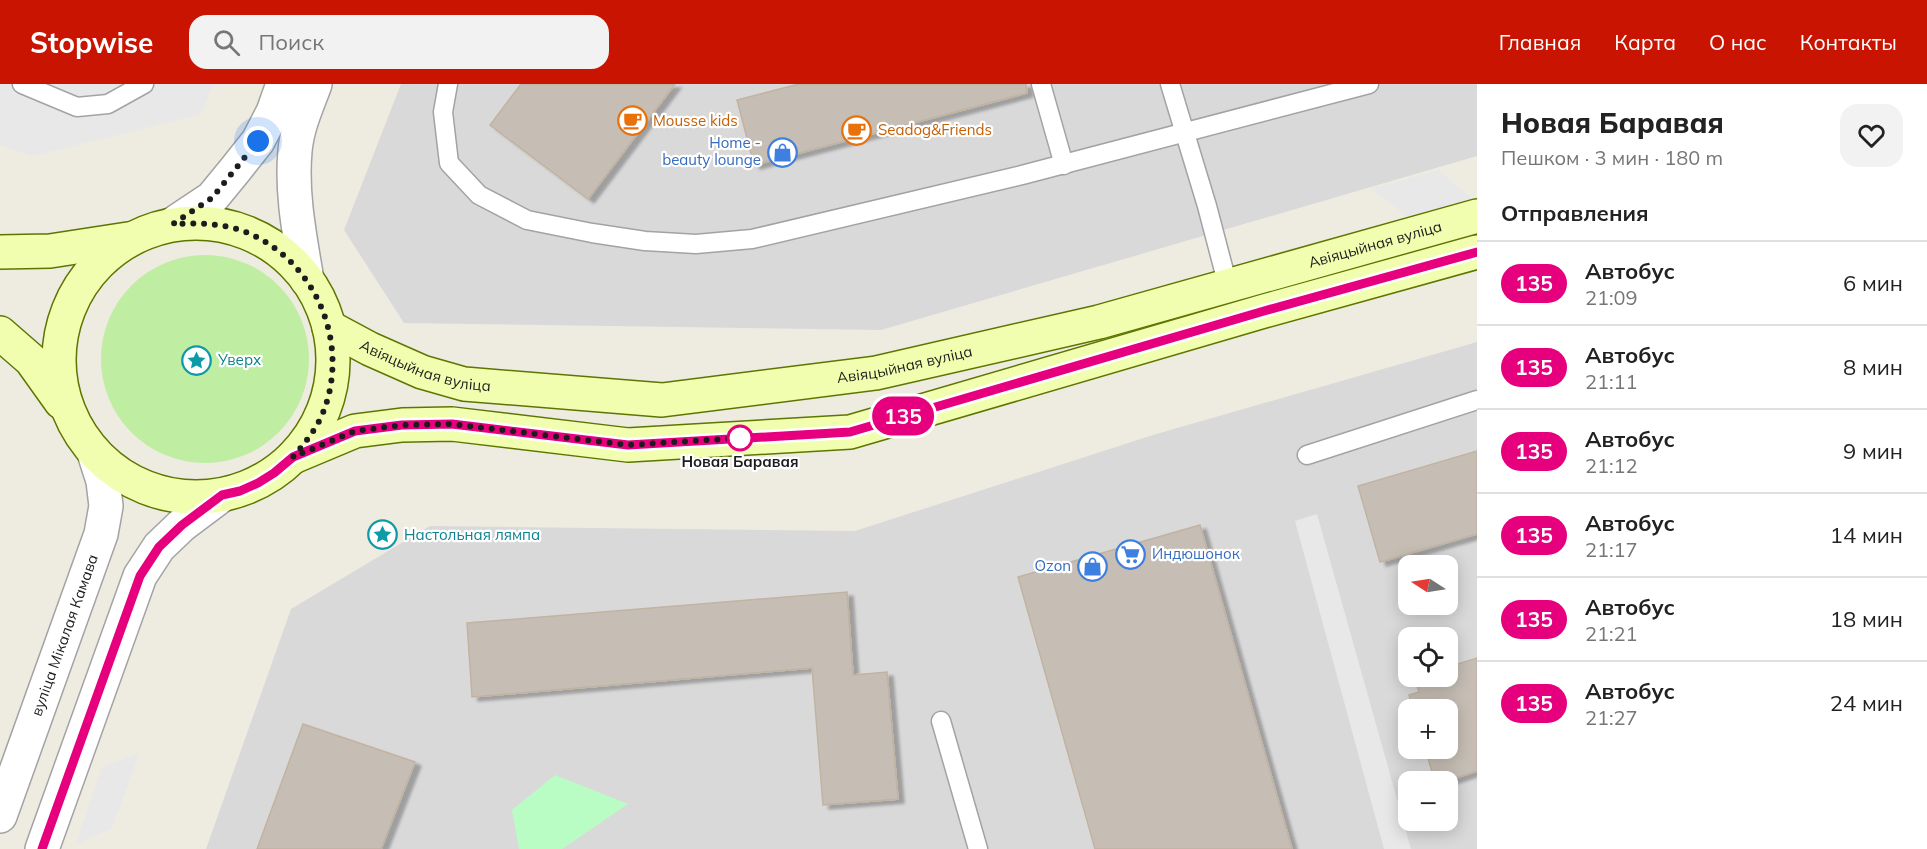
<!DOCTYPE html>
<html lang="ru">
<meta charset="utf-8">
<style>
:root{--surface:#fff;--page:#f2f2f2;--text:#222;--muted:#767676;--line:#e0e0e0;--accent:#c81400}
body{margin:0;font-family:Mulish,sans-serif;background:var(--page);color:var(--text);height:100vh;display:flex;flex-direction:column;font-size:22px;white-space:nowrap}
*{box-sizing:border-box;margin:0}
p{font-size:20px;color:var(--muted)}
.icon{flex:none;width:33px;height:33px;fill:none;stroke:currentColor;stroke-width:2;stroke-linecap:round;stroke-linejoin:round}
.map{position:relative;flex:1;overflow:hidden}
.details{display:flex;flex-direction:column;background:var(--surface);width:450px}
.details>*{flex:none}
.badge{padding:0 12px;border-radius:20px;font-size:21px;line-height:39px}
.needle{width:39px;rotate:282deg}
.controls{position:absolute;left:1398px;top:471px;display:grid;gap:12px}
.controls a{display:grid;place-items:center;width:60px;height:60px;border-radius:12px;background:var(--surface);box-shadow:0 3px 15px #0003;font-size:30px}
.you{position:absolute;width:30px;height:30px;margin:-15px;border:4px solid #fff;border-radius:50%;background:#1a73e8;box-shadow:0 0 0 9px #1a73e833}
.map>.badge{position:absolute;translate:-50% -50%;box-shadow:0 0 0 3px #fff}
h2{padding:0 24px;font-size:22px;line-height:54px}
.round{display:grid;place-items:center;flex:none;width:63px;height:63px;border-radius:18px;background:var(--page)}
.summary{display:flex;align-items:center;justify-content:space-between;height:102px;padding:0 24px}
h1{font-size:28px;font-weight:800;line-height:45px}
ul{padding:0;list-style:none}
li{display:flex;align-items:center;gap:18px;height:84px;padding:0 24px;border-top:2px solid var(--line)}
li div{flex:1}
li b{display:block;font-size:22px}
li em{font-style:normal}
li .badge{min-width:66px;font-weight:700;text-align:center}
header{display:flex;align-items:center;gap:36px;box-sizing:border-box;height:84px;padding:0 30px;background:var(--accent);color:#fff}
header strong{font-size:28px}
nav{display:flex;gap:33px;margin-inline-start:auto;font-size:21px}
.search{width:420px;height:54px;background:var(--page);display:flex;align-items:center;gap:15px;box-sizing:border-box;padding:0 21px;border-radius:18px;color:var(--muted);font-size:22px}
main{display:flex;flex:1;min-height:0}
.map>svg:first-child{display:block}
</style>
<header>
<strong>Stopwise</strong>
<div class="search"><svg class="icon" aria-label="search" viewBox="0 0 24 24"><circle cx="10" cy="10" r="6"/><path d="M15 15l6 6"/></svg>Поиск</div>
<nav><a>Главная</a><a>Карта</a><a>О нас</a><a>Контакты</a></nav>
</header>
<main>
<div class="map">
<svg width="1477" height="765" viewBox="0 0 1477 765">
<defs>
<filter id="shadow"><feDropShadow dx="6" dy="4" stdDeviation="1.5" flood-color="#0004"/></filter>
</defs>
<rect width="100%" height="100%" fill="#eeebe1"/>
<g fill="#dad9d9" fill-rule="evenodd">
<path d="M401 0H1477V72L881 246 404 239 344 146Z"/>
<path d="M1477 258V765H206L291 525 430 442 855 447 1153 351ZM1408 482H1448V520H1408ZM1408 554H1448V592H1408ZM1408 626H1448V664H1408ZM1408 698H1448V736H1408Z"/>
</g>
<circle fill="#bfeda2" cx="205" cy="275" r="104"/>
<path fill="#b9fdc5" d="M555 691 628 720 562 765H519L512 726Z"/>
<g fill="#e8e8e8">
<path d="M0 0H213L201 30 32 72 0 61Z"/>
<path d="M1438 86 1472 115 1409 133 1371 105Z"/>
<path d="M1317 430 1411 765H1384L1295 437Z"/>
<path d="M139 670 112 744 76 760 102 683Z"/>
</g>
<g fill="#c6beb4" stroke="#c1b3a2" stroke-width="1.5" filter="url(#shadow)">
<path d="M521 0H675L588 115 490 41Z"/>
<path d="M799 0H1026L1027 9 754 81 737 16Z"/>
<path d="M1477 367V450L1380 478 1358 402Z"/>
<path d="M1200 441 1292 765H1095L1018 493Z"/>
<path d="M847 508 853 591 887 588 898 715 823 721 812 584 472 613 467 539Z"/>
<path d="M1477 574V687L1444 698H1435L1425 664H1448V626H1413L1409 611 1419 608 1414 592H1448V583Z"/>
<path d="M303 640 415 678 381 765H257Z"/>
</g>
<g fill="none" stroke-linecap="round" stroke-linejoin="round">
<defs>
<g id="service">
<path d="M22 0 77 23 108 20 144 0"/>
<path d="M448 0 443 28 449 79 479 111 527 136 592 149 645 157 696 160 752 155 1022 91 1369 0"/>
<path d="M1041 0 1064 81"/>
<path d="M1170 0 1207 122 1228 202"/>
<path d="M1307 371 1477 316"/>
<path d="M941 637 978 765"/>
</g>
<g id="minor">
<path d="M173 140 212 114 235 86 258 57 273 28 283 0"/>
<path d="M307 196C300 153 291 110 295 67 297 43 307 22 315 0"/>
<path id="s1" d="M0 732 101 450 106 422 103 397 94 369"/>
<path d="M42 765 140 492 159 463 182 441 222 411"/>
</g>
<g id="secondary">
<circle cx="196" cy="276" r="137"/>
<path d="M0 168 50 167 128 155"/>
<path id="s2" d="M329 243 370 265 422 288 464 300 662 316 876 289 1099 238 1477 132"/>
<path d="M0 249 31 276 61 318"/>
<path d="M293 373 355 347 402 341 452 340 628 361 850 348 1264 227 1477 168"/>
</g>
</defs>
<use href="#service" stroke="#a3a3a3" stroke-width="21"/>
<use href="#minor" stroke="#a3a3a3" stroke-width="36"/>
<use href="#secondary" stroke="#5d7600" stroke-width="36"/>
<use href="#service" stroke="#fff" stroke-width="18"/>
<use href="#minor" stroke="#fff" stroke-width="33"/>
<use href="#secondary" stroke="#f2feaf" stroke-width="33"/>
</g>
<g fill="none" stroke-linecap="round" stroke-linejoin="round">
<defs>
<path id="line" d="M42 765 140 492 159 463 182 441 222 411 240 407 258 399 274 389 293 373 355 347 402 341 452 340 628 361 850 348 1264 227 1477 168"/>
</defs>
<use href="#line" stroke="#fff" stroke-width="14"/>
<use href="#line" stroke="#e6007e" stroke-width="9"/>
<path stroke="#1c1c1c" stroke-width="6" stroke-dasharray="0 10.8" d="M258 57 212 114 173 140C195 139 216 139 237 145 313 169 353 258 322 331 315 347 304 360 293 373L355 347 402 341 452 340 628 361 740 354"/>
</g>
<defs>
<symbol id="cafe-ring" viewBox="-11 -11 22 22"><circle r="9.5" fill="#fff" stroke="#e8710a" stroke-width="1.5"/><path d="M-5.5-4.5H6V0H3Q3 3.5 0 3.5H-2.5Q-5.5 3.5-5.5 0ZM3-3.2v2h1.7v-2ZM-6 4.5H4V6H-6Z" fill="#e8710a"/></symbol>
<symbol id="shop-ring" viewBox="-11 -11 22 22"><circle r="9.5" fill="#fff" stroke="#3f7fe0" stroke-width="1.5"/><path d="M-5-2.5h2.3a2.7 3.5 0 0 1 5.4 0H5L5.5 6h-11ZM-1.5-2.5h3a1.5 2.3 0 0 0-3 0Z" fill="#3f7fe0"/></symbol>
<symbol id="sight-ring" viewBox="-11 -11 22 22"><circle r="9.5" fill="#fff" stroke="#0f9aa8" stroke-width="1.5"/><path d="M0-6L1.8-2.2L6-1.7L2.9 1.2L3.7 5.4L0 3.3L-3.7 5.4L-2.9 1.2L-6-1.7L-1.8-2.2Z" fill="#0f9aa8"/></symbol>
<symbol id="supermarket-ring" viewBox="-11 -11 22 22"><circle r="9.5" fill="#fff" stroke="#3f7fe0" stroke-width="1.5"/><path d="M-6-5.5h2.5l.6 2H6L4.5 2H-2.5L-4.4-4H-6ZM-1.5 3.2a1.3 1.3 0 1 0 .1 0ZM3 3.2a1.3 1.3 0 1 0 .1 0Z" fill="#3f7fe0"/></symbol>
</defs>
<g fill-rule="evenodd">
<use href="#cafe-ring" x="616" y="20" width="33" height="33"/>
<use href="#cafe-ring" x="840" y="30" width="33" height="33"/>
<use href="#shop-ring" x="766" y="52" width="33" height="33"/>
<use href="#sight-ring" x="180" y="260" width="33" height="33"/>
<use href="#sight-ring" x="366" y="434" width="33" height="33"/>
<use href="#supermarket-ring" x="1114" y="454" width="33" height="33"/>
<use href="#shop-ring" x="1076" y="466" width="33" height="33"/>
</g>
<circle fill="#fff" stroke="#e6007e" stroke-width="3" cx="740" cy="354" r="12"/>
<g text-anchor="middle" stroke-width="4.5" stroke-linejoin="round" paint-order="stroke">
<g font-size="15" fill="#c56008" stroke="#fff" text-anchor="start">
<text x="653" y="42">Mousse kids</text>
<text x="878" y="51">Seadog&amp;Friends</text>
</g>
<g font-size="15" fill="#366cbe" stroke="#fff" text-anchor="end">
<text x="761" y="64">Home -<tspan x="761" dy="17">beauty lounge</tspan></text>
<text x="1152" y="475" text-anchor="start">Индюшонок</text>
<text x="1071" y="487">Ozon</text>
</g>
<g font-size="15" fill="#1c1c1c" stroke="#fff">
<text dy="5" stroke="none"><textPath href="#s2" startOffset="1077">Авіяцыйная вуліца</textPath></text>
<text dy="5" stroke="none"><textPath href="#s2" startOffset="105">Авіяцыйная вуліца</textPath></text>
<text dy="5" stroke="none"><textPath href="#s2" startOffset="591">Авіяцыйная вуліца</textPath></text>
<text dy="5" stroke="none"><textPath href="#s1" startOffset="192">вуліца Мікалая Камава</textPath></text>
</g>
<g font-size="15" fill="#0d838f" stroke="#fff" text-anchor="start">
<text x="218" y="281">Уверх</text>
<text x="404" y="456">Настольная лямпа</text>
</g>
<g font-size="15" font-weight="bold" fill="#1c1c1c" stroke="#fff">
<text x="740" y="383">Новая Баравая</text>
</g>
</g>
</svg>
<div class="controls">
<a><svg class="needle" viewBox="-14 -14 28 28"><path d="M0-13l5 13h-10z" fill="#e53935"/><path d="M0 13l5-13h-10z" fill="#767676"/></svg></a>
<a><svg class="icon" aria-label="locate" viewBox="0 0 24 24"><circle cx="12" cy="12" r="6"/><path d="M12 2v4M12 18v4M2 12h4M18 12h4"/></svg></a>
<a>+</a>
<a>−</a>
</div>
<div class="you" style="left:258px;top:57px"></div>
<b class="badge" style="left:903px;top:332px;background:#e6007e;color:#fff">135</b>
</div>
<section class="details">
<div class="summary"><div><h1>Новая Баравая</h1><p>Пешком · 3 мин · 180 m</p></div><a class="round"><svg class="icon" aria-label="heart" viewBox="0 0 24 24"><path d="M12 20l-8-8c-3-5 5-10 8-4 3-6 11-1 8 4z"/></svg></a></div>
<h2>Отправления</h2>
<ul>
<li><span class="badge" style="background:#e6007e;color:#fff">135</span><div><b>Автобус</b><p>21:09</p></div><em>6 мин</em></li>
<li><span class="badge" style="background:#e6007e;color:#fff">135</span><div><b>Автобус</b><p>21:11</p></div><em>8 мин</em></li>
<li><span class="badge" style="background:#e6007e;color:#fff">135</span><div><b>Автобус</b><p>21:12</p></div><em>9 мин</em></li>
<li><span class="badge" style="background:#e6007e;color:#fff">135</span><div><b>Автобус</b><p>21:17</p></div><em>14 мин</em></li>
<li><span class="badge" style="background:#e6007e;color:#fff">135</span><div><b>Автобус</b><p>21:21</p></div><em>18 мин</em></li>
<li><span class="badge" style="background:#e6007e;color:#fff">135</span><div><b>Автобус</b><p>21:27</p></div><em>24 мин</em></li>
</ul>
</section>
</main>
